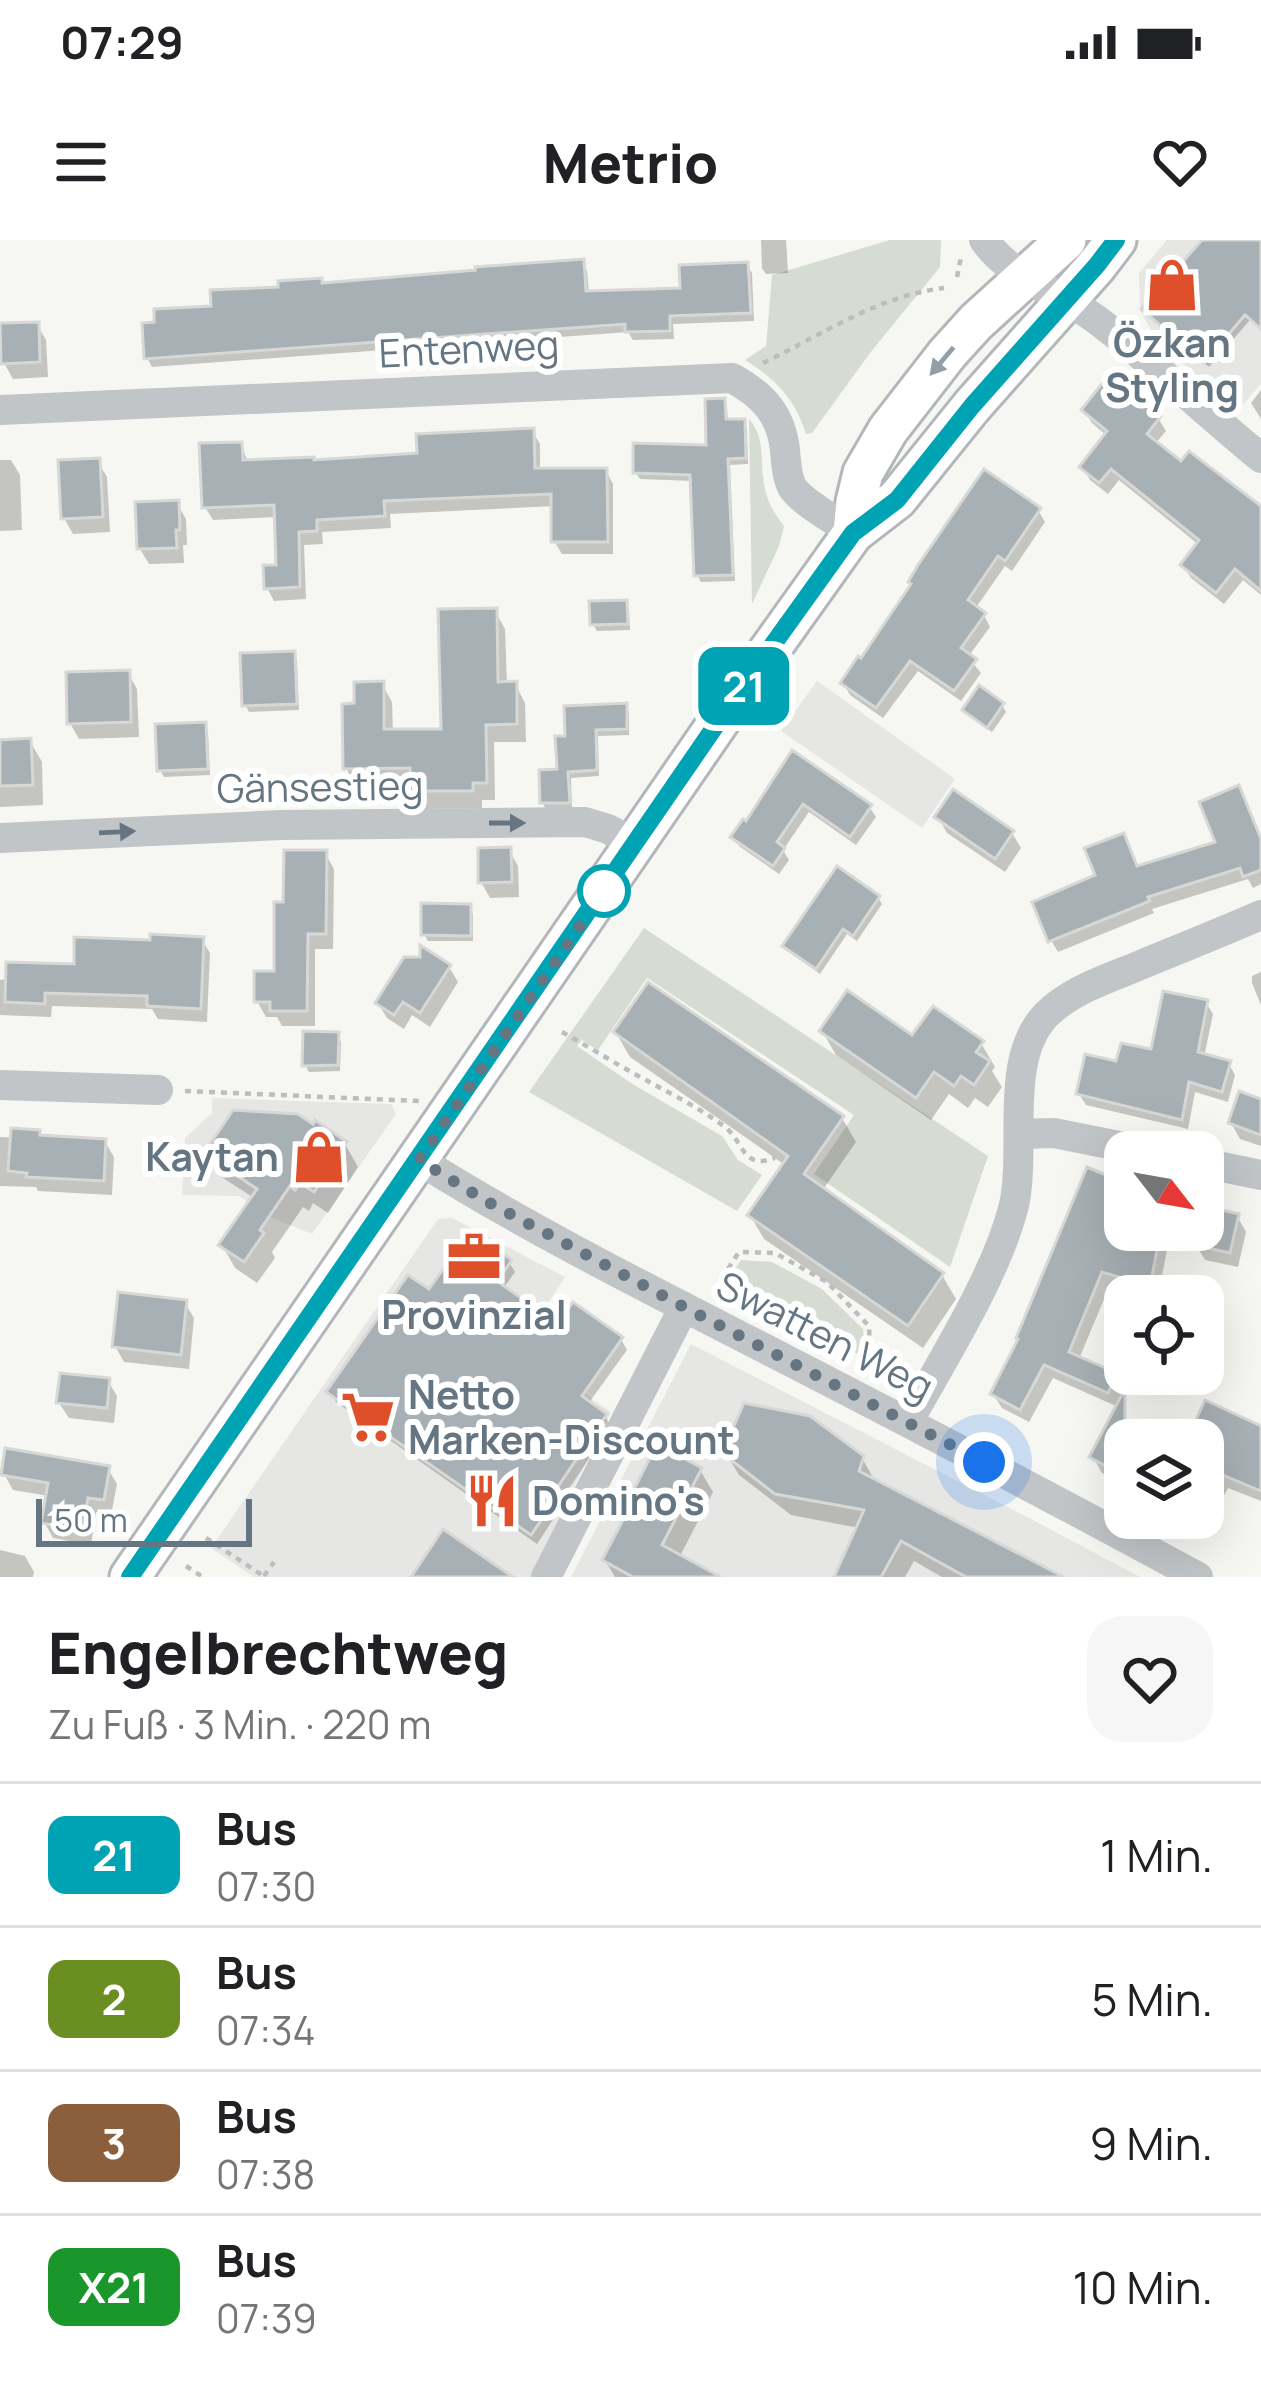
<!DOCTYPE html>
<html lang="de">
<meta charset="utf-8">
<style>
:root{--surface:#fff;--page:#f6f6f6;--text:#202124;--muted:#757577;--line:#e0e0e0}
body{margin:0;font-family:Manrope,sans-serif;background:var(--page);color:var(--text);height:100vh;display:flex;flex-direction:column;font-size:45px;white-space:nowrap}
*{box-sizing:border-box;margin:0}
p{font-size:39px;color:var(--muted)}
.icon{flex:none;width:66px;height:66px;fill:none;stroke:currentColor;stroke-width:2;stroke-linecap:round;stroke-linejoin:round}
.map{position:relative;height:1337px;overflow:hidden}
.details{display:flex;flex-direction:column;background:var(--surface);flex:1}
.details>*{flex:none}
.badge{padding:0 24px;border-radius:18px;font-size:42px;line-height:78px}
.needle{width:78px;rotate:121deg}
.controls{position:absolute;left:1104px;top:891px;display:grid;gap:24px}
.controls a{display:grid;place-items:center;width:120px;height:120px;border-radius:24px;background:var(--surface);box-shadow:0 12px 48px #0002;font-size:60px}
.scale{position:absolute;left:36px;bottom:30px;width:216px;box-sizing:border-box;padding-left:12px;border:6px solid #657682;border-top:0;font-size:33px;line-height:42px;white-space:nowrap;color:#657682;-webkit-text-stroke:9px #fff;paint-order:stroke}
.you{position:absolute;width:60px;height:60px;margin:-30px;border:9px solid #fff;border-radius:50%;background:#1a73e8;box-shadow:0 0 0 18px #1a73e833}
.map>.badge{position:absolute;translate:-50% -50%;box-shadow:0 0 0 6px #fff}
.round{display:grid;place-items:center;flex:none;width:126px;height:126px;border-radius:36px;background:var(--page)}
.summary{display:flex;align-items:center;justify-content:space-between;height:204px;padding:0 48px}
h1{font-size:57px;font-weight:800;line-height:90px}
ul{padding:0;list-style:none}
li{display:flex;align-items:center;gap:36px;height:144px;padding:0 48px;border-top:3px solid var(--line)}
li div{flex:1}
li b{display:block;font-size:45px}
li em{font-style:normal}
li .badge{min-width:132px;font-weight:700;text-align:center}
.status{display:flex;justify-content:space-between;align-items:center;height:84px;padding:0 60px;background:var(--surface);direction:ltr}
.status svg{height:33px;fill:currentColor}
header{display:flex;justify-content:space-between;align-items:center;height:156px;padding:0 48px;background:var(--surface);font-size:54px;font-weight:800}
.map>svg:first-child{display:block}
</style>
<div class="status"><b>07:29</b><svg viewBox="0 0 49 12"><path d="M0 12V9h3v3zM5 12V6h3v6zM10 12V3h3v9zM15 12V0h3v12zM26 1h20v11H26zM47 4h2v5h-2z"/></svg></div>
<header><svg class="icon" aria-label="menu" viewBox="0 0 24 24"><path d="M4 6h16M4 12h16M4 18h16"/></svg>Metrio<svg class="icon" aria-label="heart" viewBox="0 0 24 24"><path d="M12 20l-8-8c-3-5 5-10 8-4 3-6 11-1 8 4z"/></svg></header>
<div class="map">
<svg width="1261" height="1337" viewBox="0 0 1261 1337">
<rect width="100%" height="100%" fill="#f6f6f2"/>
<g fill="#e6e7e5">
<path d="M1167 0H1237L1261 21V144L1239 169 1158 103 1140 70 1139 33Z"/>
<path d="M817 441 955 539 922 588 781 491Z"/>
<path d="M212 858 391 864 396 874 312 994 268 976 239 956 182 955 185 898 212 873Z"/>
<path d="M452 978 565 1037 518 1108 611 1172 530 1337H254L211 1308 438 979Z"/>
<path d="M691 1104 1031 1279 1140 1337H571Z"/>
</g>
<g fill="#d7dcd3">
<path d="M890 0H941L940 27 870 113 812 193 806 194C795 159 776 139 745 120L766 106 772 35Z"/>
<path d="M749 179C767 199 759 224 765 249 768 264 775 274 784 286L779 306 752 364Z"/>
<path d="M644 688 988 916 950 1027 814 934 854 875 647 738 598 810 582 800 577 806 634 845 722 896 738 920 762 935 737 971 529 852Z"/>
<path d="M741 1020 772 1022 822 1049 863 1089 865 1110 862 1116 724 1046Z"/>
</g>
<g fill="#0003">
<path d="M761 0H786L788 33 766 34 762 28Z"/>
<path d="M1206 0H1261V89L1250 80 1209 127 1149 76Z"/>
<path d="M582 22 587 31 589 54 683 51 747 25 752 33 754 81 673 84 674 99 633 100 628 92 152 127 147 118 214 69 323 46Z"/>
<path d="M37 85 46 100 48 137 13 139 4 123Z"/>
<path d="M1261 150V179L1251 163Z"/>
<path d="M723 161 727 168 728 182H743L747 189 748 224 730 225 735 341 701 342 697 335 693 241 640 239 636 233 709 208Z"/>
<path d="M1131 165 1158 178 1166 191 1155 204 1181 226 1261 270V355L1243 340 1224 364 1191 338 1183 325 1199 305 1119 240 1108 254 1090 240 1083 227 1107 196 1092 183 1084 170Z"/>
<path d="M532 191 540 204V231H606L613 244V314H562L554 301V266L390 274 391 288 322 292 323 304 304 305 306 359 274 361 267 348 279 328 277 277 213 280 205 267 241 205 248 222 314 223 420 216Z"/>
<path d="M0 220H11L20 235 22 290 0 291Z"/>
<path d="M98 222 107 237 110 292 73 294 64 278Z"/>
<path d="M177 263 186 279 187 305H183L184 323 149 324 140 309Z"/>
<path d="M1038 270 1045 282 1012 331 1005 326 975 369 984 375 990 387 968 417 981 433 961 461 918 431 883 478 850 455 843 443Z"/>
<path d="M625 363 629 370 630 390 597 391 593 384Z"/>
<path d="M495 371 505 389 507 444H515L525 463 526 502H494L495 560H482V568L423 569 413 546H356L346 528 358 466 382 444 392 462 393 492H444Z"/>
<path d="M293 414 297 421 299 470 249 472 245 465Z"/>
<path d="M128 433 137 449 139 497 79 499 70 483Z"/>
<path d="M1002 465 1006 472 992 492 970 477 966 470Z"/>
<path d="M625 466 629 473V495L598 496 599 536 571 538 572 569H546L542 562 560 532 568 499Z"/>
<path d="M204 485 208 492 210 535 164 537 160 530Z"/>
<path d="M30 501 42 522 43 565 0 567V503Z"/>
<path d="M793 515 870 568 876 577 856 605 809 572 783 610 789 620 779 634 739 606 734 597 747 586Z"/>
<path d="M938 577 1012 593 1021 608 1005 632 947 593Z"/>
<path d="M1261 601V644L1253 648 1248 639 1152 669 1154 673 1058 712 1051 700 1098 637Z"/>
<path d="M509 610 518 626 519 657 490 658 481 642Z"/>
<path d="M325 613 334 629 333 709H315V786H282L277 777H266L257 761 276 734 286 665Z"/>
<path d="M878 658 882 664 857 701 847 694 820 734 789 712 785 706Z"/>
<path d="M469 667 473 674V701H428L424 694Z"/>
<path d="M202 700 210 713 207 782 158 779 152 769 52 766 51 777 0 775V740L76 727 153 703Z"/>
<path d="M449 727 458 742 430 787 412 775 404 789 387 778 378 763Z"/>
<path d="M1261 732V765L1252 743V736Z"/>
<path d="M1206 763 1213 774 1204 817 1229 824 1235 835 1228 862 1195 852 1188 889 1086 865 1079 854 1119 824 1153 813Z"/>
<path d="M822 791 981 803 995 827 992 831 1002 847 988 867 975 858 968 868 949 854 931 880 836 815Z"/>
<path d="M616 793 842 878 856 902 822 951 942 1035 956 1059 923 1108 764 999 750 975 785 925 630 817Z"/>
<path d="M337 795 341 802 340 831 309 832 305 825Z"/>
<path d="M1261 862V906L1240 899 1231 883Z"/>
<path d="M0 897 105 902 114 917 112 955 38 951 36 947 0 946Z"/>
<path d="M345 904 358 927 328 973 313 963 309 971 303 967 272 1012 275 1018 257 1043 235 1028 222 1005 254 958 220 936 207 914Z"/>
<path d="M1125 946V990H1163L1169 1000 1158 1056H1147L1110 1045 1079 1119 1115 1136 1123 1150 1116 1166 1053 1138 1029 1182 1002 1168 993 1154Z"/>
<path d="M1203 974 1237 976 1246 992 1238 1027 1205 1020 1196 1005 1200 990H1203Z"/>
<path d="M473 1004 509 1022 515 1032 503 1049 559 1089 621 1099 627 1110 588 1164 605 1176 611 1186 560 1262 562 1266 537 1304 336 1162 330 1152 430 1054Z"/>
<path d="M185 1063 194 1078 189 1129 124 1122 115 1106Z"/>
<path d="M108 1141 117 1156 114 1183 69 1178 59 1163Z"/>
<path d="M1113 1178 1156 1200H1125V1245L1102 1233 1093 1217Z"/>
<path d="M1186 1197 1261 1198V1261L1228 1248 1221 1261 1203 1253V1200H1185Z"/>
<path d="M726 1213 862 1218 876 1243 1057 1337H942L914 1321 905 1337H837L859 1288 791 1275 739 1235Z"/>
<path d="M108 1229 117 1244 111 1275 96 1272 91 1305 53 1298 44 1282 49 1256 13 1250 4 1234Z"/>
<path d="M700 1230 713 1252 679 1318 715 1337H615L605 1320Z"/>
<path d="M0 1310 25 1316 34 1332 33 1337H0Z"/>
</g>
<g fill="#a7b0b4" stroke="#d7d7d5" stroke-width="3">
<path d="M1202 0H1261V89L1245 75 1204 123 1141 69Z"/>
<path d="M584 19 586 51 680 48 679 25 748 22 751 73 670 76V91L625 92V84L144 119 142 83 154 82V69L211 66 210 50 278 47V41L322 38V43L475 30V27Z"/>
<path d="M39 82 40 122 1 124 0 83Z"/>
<path d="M1104 141 1130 161 1135 156 1161 176 1147 194 1181 221 1189 211 1261 266V351L1235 329 1216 353 1180 325 1199 300 1111 229 1099 243 1079 227 1107 191 1081 170Z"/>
<path d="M725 158 726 179H745L746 218 728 219 733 335 694 336 690 235 633 233V203L706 205 705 159Z"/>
<path d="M534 188 535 228H607L608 302H551V254L384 261 385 276 317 280V291L299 292 300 347 264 349 263 325H276L274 265 202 268 199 203 242 202 243 220 314 217V220L417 213 416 194Z"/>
<path d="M100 218 103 277 61 279 58 220Z"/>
<path d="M984 229 1041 268 1005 321 998 316 968 360 986 373 961 408 977 419 954 451 910 421 876 468 840 443 858 416 861 418 911 344 908 342 918 325Z"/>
<path d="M179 260 180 290H176L177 308 137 309 135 262Z"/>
<path d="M627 360 628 384 590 385 589 361Z"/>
<path d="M497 368 498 442 517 441V484L486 485 487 543H473V551H410V528L343 529 342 464 354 463V442L384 441V489H441L438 369Z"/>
<path d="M295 411 297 464 242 466 240 413Z"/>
<path d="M130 430 131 482 67 484 66 432Z"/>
<path d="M979 445 1004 463 987 488 962 470Z"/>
<path d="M627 463V489L596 490 597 530 568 532 570 563H540L539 530 557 529 555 496H565L564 466Z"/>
<path d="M206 482 208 529 157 531 155 484Z"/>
<path d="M31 498 33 545 0 546V500Z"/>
<path d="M792 510 872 565 850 597 803 564 777 602 785 608 773 626 730 597 743 579 746 581Z"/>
<path d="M1239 545 1261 599V630L1243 637 1240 628 1148 657 1150 661 1048 702 1032 662 1095 635 1084 608 1124 593 1137 626 1215 602 1199 562Z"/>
<path d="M953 549 1014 591 995 619 934 577Z"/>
<path d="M511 607 512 642 478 643V608Z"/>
<path d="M284 610H327L326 694H308L307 771H270V762H254V731H274V662H283Z"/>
<path d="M837 626 880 656 853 696 843 689 816 729 782 706Z"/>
<path d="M421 663 471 664V696L421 695Z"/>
<path d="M150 694 204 697 201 769 147 766V756L45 753V764L5 762 6 722 74 724V697L150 700Z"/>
<path d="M420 705 451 725 420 773 403 762 394 775 375 763 404 717H420Z"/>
<path d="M648 742 844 876 804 934 944 1033 908 1086 747 975 788 916 613 792Z"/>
<path d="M847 750 912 795 933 766 984 801 976 812 990 821 974 845 961 836 954 846 934 832 916 858 819 791Z"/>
<path d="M1163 751 1208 760 1198 812 1231 821 1222 852 1189 842 1182 880 1076 854 1085 814 1116 821 1121 803 1151 809Z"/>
<path d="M303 791 339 792 338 825 302 826Z"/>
<path d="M1239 851 1261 859V895L1228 883Z"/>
<path d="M233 870 298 874 313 884 315 880 347 902 314 952 300 943 295 950 290 946 260 990 264 993 244 1022 218 1005 257 949 204 913Z"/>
<path d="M11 888 40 890V895L106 899 104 941 26 937 27 933 8 931Z"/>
<path d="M1087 927 1125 943V990H1161L1150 1046 1102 1032 1069 1112 1117 1133 1108 1153 1044 1125 1020 1170 990 1154 1018 1099 1016 1098Z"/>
<path d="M1203 966 1239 974 1230 1013 1203 1007Z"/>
<path d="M476 994 512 1020 497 1041 558 1084 573 1062 623 1097 582 1156 607 1174 555 1251 559 1254 531 1295 326 1152 408 1035 429 1049 467 996 472 1000Z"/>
<path d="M118 1052 187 1060 181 1115 112 1107Z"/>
<path d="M60 1133 110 1138 107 1168 56 1163Z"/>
<path d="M1125 1149V1180L1162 1200H1125V1236L1089 1217Z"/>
<path d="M1205 1160 1261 1186V1251L1203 1227V1200H1187Z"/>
<path d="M744 1163 810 1176 864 1216 859 1231 1064 1337H966L901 1301 881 1337H834L864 1270 775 1254 722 1213Z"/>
<path d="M657 1204 702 1228 662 1305 721 1337H633L602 1320 634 1259 630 1257Z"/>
<path d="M5 1208 110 1226 104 1260 88 1258 83 1290 41 1283 48 1243 1 1235Z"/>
<path d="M443 1289 513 1337H411Z"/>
</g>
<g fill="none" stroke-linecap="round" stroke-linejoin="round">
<defs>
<g id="major">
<path d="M853 293 856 262 863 233 888 190 947 114 976 82 1066 0"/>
<path d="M130 1337 724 474 853 293 897 259 972 166 1097 25 1116 0"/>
</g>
</defs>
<use href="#major" stroke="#b2b7ba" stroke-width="45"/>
<g stroke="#bbbdbf" stroke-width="4.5" stroke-dasharray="6 6" stroke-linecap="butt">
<path d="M957 37 961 17"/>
<path d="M763 123C822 95 877 56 944 48"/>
<path d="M562 792C589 807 616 824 644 839 671 854 700 868 725 887 744 902 742 930 775 918"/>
<path d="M185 851 419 861"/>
<path d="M715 1049 739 1012 775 1013 827 1042 869 1086 870 1111 864 1125"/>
<path d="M206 1298 265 1337"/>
<path d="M186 1326 203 1337"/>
<path d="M264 1336 274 1322"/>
</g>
<g stroke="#c1c5c8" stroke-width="30">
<path d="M984 0C1013 40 1060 52 1097 80 1154 123 1206 173 1261 218"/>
<path d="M0 170 732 138C763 155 781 174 785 210 786 222 787 237 792 247 801 262 838 282 853 293"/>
<path d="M0 598 281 585 585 582 608 589 636 604"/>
<path d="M0 845 158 850"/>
<path d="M1020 894 1054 893 1149 912"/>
<path d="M419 920C537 994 663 1056 787 1120 925 1191 1062 1263 1198 1337"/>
<path d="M1203 923 1261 935"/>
<path d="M908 1182C943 1119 995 1037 1013 969 1028 911 1002 821 1046 775 1072 749 1110 738 1143 724 1182 708 1222 692 1261 675"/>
<path d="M546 1337 684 1067"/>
</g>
<use href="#major" stroke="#fff" stroke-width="39"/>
</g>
<defs><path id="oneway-solid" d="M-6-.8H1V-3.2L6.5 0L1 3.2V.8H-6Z" transform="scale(3)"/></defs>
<use fill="#939fa8" href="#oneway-solid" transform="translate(942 121) rotate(130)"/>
<g fill="#657682">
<use href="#oneway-solid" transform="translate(507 583)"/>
<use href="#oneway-solid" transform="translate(117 592) rotate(-3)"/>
</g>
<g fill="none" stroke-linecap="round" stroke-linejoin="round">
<defs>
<path id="line" d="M130 1337 736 456 853 293 897 260 972 166 1097 25 1116 0"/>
</defs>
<use href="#line" stroke="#fff" stroke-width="27"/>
<use href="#line" stroke="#00a3b4" stroke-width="18"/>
<path stroke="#657682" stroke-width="12" stroke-dasharray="0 21.6" d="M604 651 419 920 488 962 684 1067 984 1222"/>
</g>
<defs>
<symbol id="shop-bare" viewBox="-9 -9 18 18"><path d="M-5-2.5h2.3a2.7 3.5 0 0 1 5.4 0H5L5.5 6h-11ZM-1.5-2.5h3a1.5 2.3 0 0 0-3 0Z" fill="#df4f29" stroke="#fff" stroke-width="2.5" paint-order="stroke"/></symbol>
<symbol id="office-bare" viewBox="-9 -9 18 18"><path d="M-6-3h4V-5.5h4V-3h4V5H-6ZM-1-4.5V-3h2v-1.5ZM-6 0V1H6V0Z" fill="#df4f29" stroke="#fff" stroke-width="2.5" paint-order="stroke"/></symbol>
<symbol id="supermarket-bare" viewBox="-9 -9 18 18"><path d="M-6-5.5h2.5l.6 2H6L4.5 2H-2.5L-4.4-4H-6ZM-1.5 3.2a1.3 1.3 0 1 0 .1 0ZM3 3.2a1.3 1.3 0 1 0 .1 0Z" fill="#df4f29" stroke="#fff" stroke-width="2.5" paint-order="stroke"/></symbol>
<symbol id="restaurant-bare" viewBox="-9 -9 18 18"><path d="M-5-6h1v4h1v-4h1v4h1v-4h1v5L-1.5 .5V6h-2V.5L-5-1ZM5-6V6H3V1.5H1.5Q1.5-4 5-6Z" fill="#df4f29" stroke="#fff" stroke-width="2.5" paint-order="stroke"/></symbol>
</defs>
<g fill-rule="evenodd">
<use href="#shop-bare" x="1134" y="7" width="76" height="76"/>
<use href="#shop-bare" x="281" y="879" width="76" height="76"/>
<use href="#office-bare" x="436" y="979" width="76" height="76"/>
<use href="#supermarket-bare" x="330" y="1139" width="76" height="76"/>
<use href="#restaurant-bare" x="454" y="1223" width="76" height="76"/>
</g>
<circle fill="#fff" stroke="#00a3b4" stroke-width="6" cx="604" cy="651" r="24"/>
<g text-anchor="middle" stroke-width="12" stroke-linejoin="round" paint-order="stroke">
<g font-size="39" font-weight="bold" fill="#657682" stroke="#fff">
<text x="1172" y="117">Özkan<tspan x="1172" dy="45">Styling</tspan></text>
<text x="279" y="931" text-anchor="end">Kaytan</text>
<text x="474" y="1089">Provinzial</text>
<text x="408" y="1169" text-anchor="start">Netto<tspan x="408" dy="45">Marken-Discount</tspan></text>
<text x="532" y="1275" text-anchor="start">Domino's</text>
</g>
<g font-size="39" fill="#657682" stroke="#fff">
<text transform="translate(469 109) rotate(-3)" y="14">Entenweg</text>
<text transform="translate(320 547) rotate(-1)" y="14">Gänsestieg</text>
<text transform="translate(825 1096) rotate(27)" y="14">Swatten Weg</text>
</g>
</g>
</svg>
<div class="controls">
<a><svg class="needle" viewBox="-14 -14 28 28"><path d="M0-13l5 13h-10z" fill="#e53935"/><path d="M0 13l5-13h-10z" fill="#757577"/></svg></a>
<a><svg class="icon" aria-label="locate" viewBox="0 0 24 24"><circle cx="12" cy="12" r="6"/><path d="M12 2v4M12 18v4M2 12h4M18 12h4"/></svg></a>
<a><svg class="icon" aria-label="layers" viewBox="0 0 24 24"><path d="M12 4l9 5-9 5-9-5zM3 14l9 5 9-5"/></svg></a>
</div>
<div class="scale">50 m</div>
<div class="you" style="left:984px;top:1222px"></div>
<b class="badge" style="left:744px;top:446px;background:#00a3b4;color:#fff">21</b>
</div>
<section class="details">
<div class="summary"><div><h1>Engelbrechtweg</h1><p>Zu Fuß · 3 Min. · 220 m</p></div><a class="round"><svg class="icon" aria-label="heart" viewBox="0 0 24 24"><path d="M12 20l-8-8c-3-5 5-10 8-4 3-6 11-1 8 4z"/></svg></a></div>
<ul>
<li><span class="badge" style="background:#00a3b4;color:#fff">21</span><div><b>Bus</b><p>07:30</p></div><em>1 Min.</em></li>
<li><span class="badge" style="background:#6b8e23;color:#fff">2</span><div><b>Bus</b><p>07:34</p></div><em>5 Min.</em></li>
<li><span class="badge" style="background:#8b5e3c;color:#fff">3</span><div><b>Bus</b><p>07:38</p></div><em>9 Min.</em></li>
<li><span class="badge" style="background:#1a962b;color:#fff">X21</span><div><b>Bus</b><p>07:39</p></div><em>10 Min.</em></li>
</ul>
</section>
